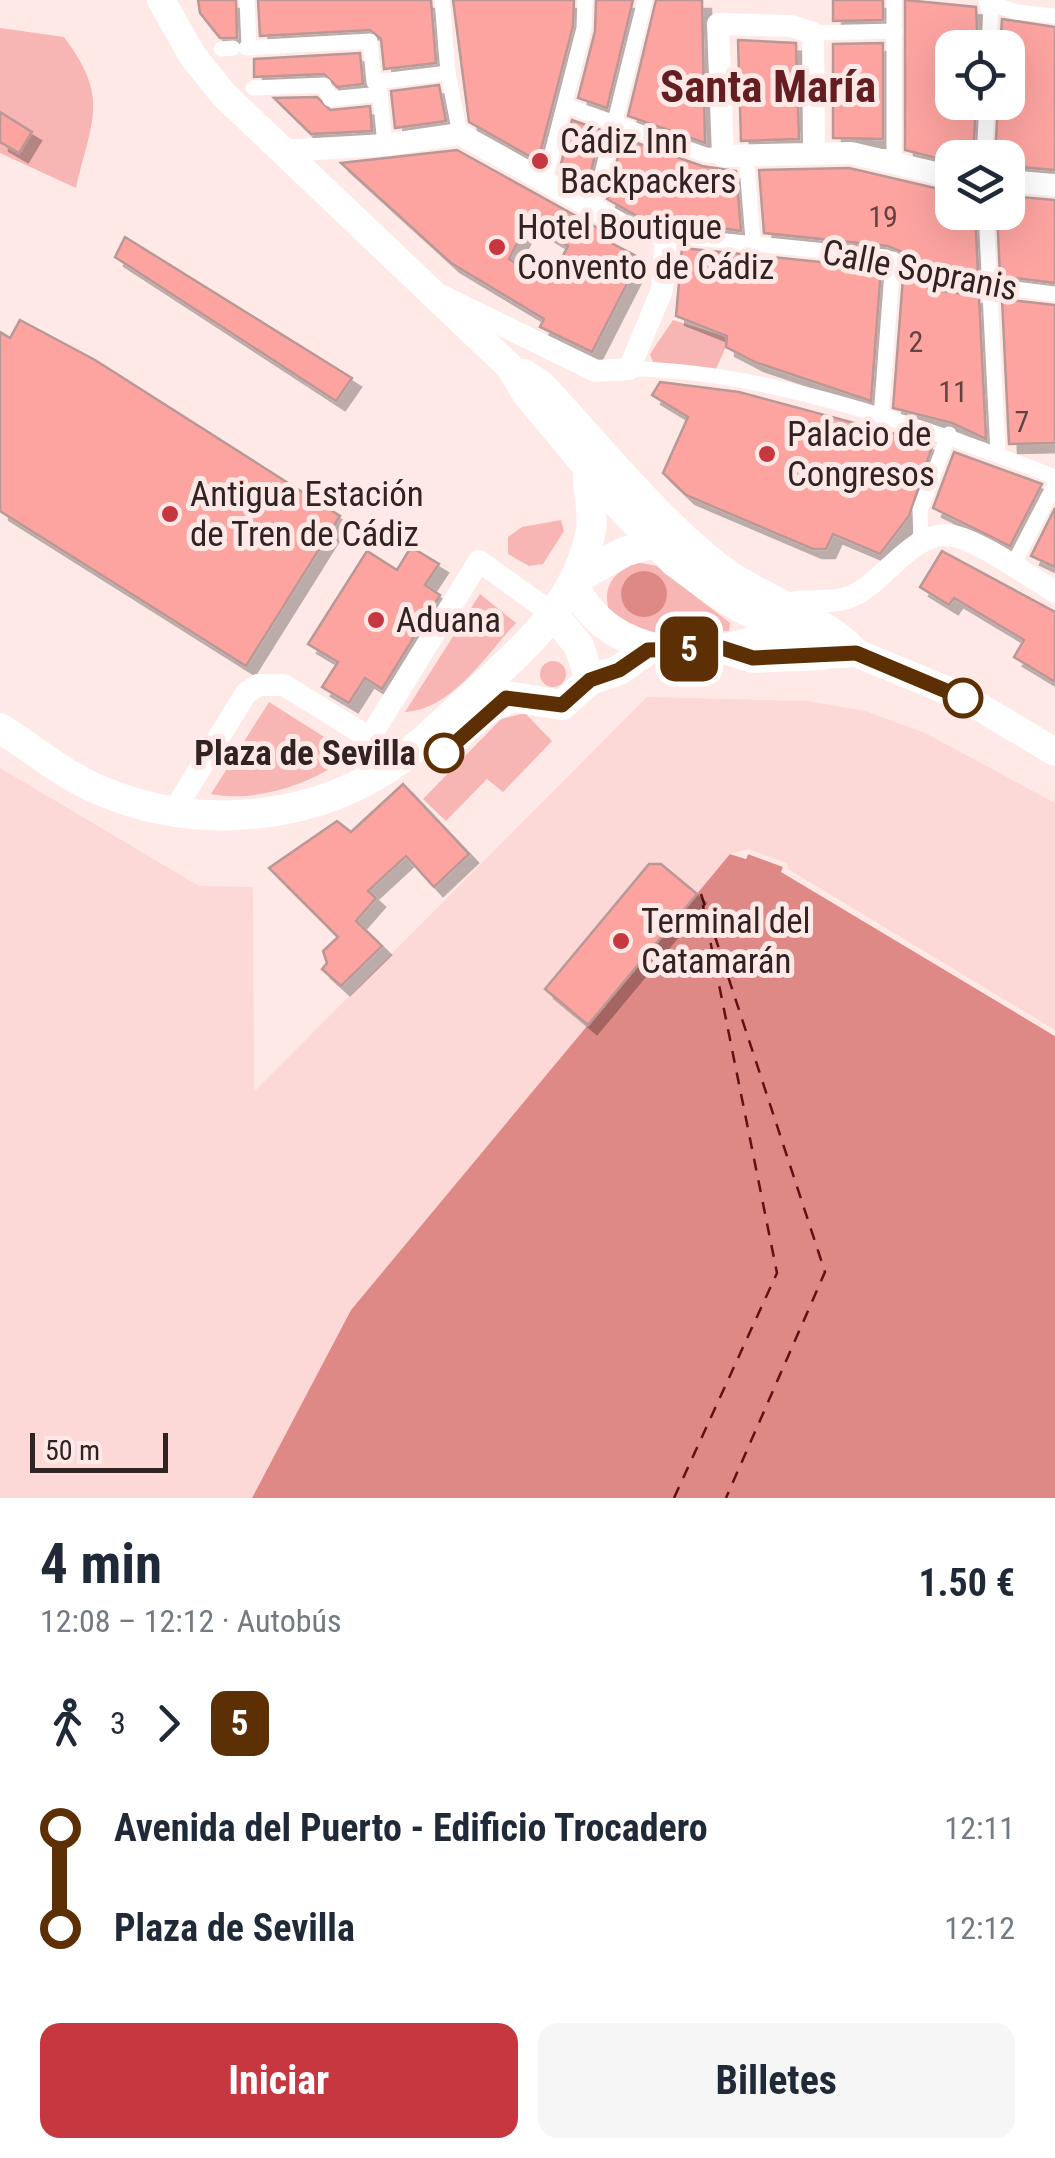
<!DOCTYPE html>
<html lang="es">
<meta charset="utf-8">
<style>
:root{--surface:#fff;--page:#f6f6f7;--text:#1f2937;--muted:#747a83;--accent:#c63740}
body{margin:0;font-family:"Roboto Condensed",sans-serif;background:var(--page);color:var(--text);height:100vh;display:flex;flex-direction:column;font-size:38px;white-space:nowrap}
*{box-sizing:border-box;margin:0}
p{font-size:32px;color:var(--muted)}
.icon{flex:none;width:55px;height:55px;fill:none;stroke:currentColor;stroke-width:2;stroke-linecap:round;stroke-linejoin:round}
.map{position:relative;height:1498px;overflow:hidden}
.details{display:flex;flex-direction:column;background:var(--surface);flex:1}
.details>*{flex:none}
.badge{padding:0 20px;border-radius:15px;font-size:35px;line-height:65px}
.buttons{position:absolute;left:935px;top:30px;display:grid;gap:20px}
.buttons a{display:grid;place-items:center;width:90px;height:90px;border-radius:20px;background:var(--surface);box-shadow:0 10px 40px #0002;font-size:50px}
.scale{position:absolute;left:30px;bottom:25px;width:138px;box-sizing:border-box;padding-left:10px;border:5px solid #302322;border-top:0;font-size:28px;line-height:35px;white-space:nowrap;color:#302322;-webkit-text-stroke:8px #ffe9e7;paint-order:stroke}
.map>.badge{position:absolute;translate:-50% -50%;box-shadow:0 0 0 5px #fff}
.legs{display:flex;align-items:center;gap:15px;height:110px;padding:0 40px;font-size:32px}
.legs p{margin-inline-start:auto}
.head{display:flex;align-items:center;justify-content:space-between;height:170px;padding:0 40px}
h1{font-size:55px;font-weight:700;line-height:75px}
.cta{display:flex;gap:20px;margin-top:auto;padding:20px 40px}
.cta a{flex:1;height:115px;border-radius:20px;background:var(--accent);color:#fff;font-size:40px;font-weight:700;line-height:115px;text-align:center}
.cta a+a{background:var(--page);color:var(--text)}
ul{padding:0 40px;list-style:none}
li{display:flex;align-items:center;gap:35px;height:100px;font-size:38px}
li i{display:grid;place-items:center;width:15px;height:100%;margin:0 12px;background:currentColor}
li i::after{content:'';width:25px;height:25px;margin:-12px;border:8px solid;border-radius:50%;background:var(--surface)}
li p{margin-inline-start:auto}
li:first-child i{background:linear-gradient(#0000 50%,currentColor 0)}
li:last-child i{background:linear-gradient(currentColor 50%,#0000 0)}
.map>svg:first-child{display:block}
</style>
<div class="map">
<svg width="1055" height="1498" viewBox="0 0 1055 1498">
<defs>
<filter id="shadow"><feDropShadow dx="9" dy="9" stdDeviation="0" flood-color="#0004"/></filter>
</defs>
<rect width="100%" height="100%" fill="#ffe9e7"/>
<path fill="#fcd8d6" d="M647 697 807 701 865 711 925 733 1055 803V1036L730 854 351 1310 252 1498H0V768L199 886 253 887 254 1092Z"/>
<g fill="#f7b6b3">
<path d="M0 28 64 37C110 98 92 119 76 188L0 153Z"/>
<path d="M673 320 730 338 715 371 653 362 650 354Z"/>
<path d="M561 520 564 531 543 564 529 566 508 554V537L522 527Z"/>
<path d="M636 562 657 566 730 623 729 631 640 633 609 611C602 585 614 573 636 562Z"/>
<path d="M480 594 516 623C486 655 452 710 405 712Z"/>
<circle cx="553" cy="674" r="13"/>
<path d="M269 702 351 754C316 783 257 803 211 794Z"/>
<path d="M525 713 552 741 503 792 487 779 446 821 423 799 501 719Z"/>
</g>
<g fill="#df8986">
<circle cx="644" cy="594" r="23"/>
<path d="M730 854 746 859 748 854 784 867 782 872 1055 1036V1498H252L351 1310Z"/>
</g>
<path fill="#ffe9e7" d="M748 849 787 863 788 869 1055 1030V1036L781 872 783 867 748 854 746 859 730 854Z"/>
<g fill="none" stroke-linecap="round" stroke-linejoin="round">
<g stroke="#5f1118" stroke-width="2.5" stroke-dasharray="12 10" stroke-linecap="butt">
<path d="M701 894 825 1272 726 1498"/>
<path d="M674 1498 777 1273 703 905"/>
</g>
</g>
<g fill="#fda4a1" stroke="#b99896" stroke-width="2.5" fill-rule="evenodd" filter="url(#shadow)">
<path d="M198 0H236L237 38H220L200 13Z"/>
<path d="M258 0H431L436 63 384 69 381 39 370 30 260 36Z"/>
<path d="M453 0H574L573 26 538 161 469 122Z"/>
<path d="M596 0H633L607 108 578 98 595 31Z"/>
<path d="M656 0H702L705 143 628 116Z"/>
<path d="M833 0H883V20L833 21Z"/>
<path d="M905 0 976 7 978 48H952V102H976L973 158H952V162L905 150Z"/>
<path d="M1002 19 1055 27V170L1008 166V158H995L998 102H1008V48H1000Z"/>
<path d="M738 40 796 43 799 139 741 141Z"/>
<path d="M883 43V139L833 138V44Z"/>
<path d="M360 53 363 84 337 87 324 74 254 77V59Z"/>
<path d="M439 85 446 121 395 128 391 91Z"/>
<path d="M317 97 330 110 370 106 372 131 311 134 274 98Z"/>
<path d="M0 112 32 132 19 153 0 142Z"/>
<path d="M572 120 601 130 587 188 559 172Z"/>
<path d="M623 138 702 166 736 171 741 231 637 216 607 199Z"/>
<path d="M457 150 603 231 600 237 640 258 592 352 540 327 544 319 451 263 341 163ZM528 222 568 246 549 283 509 259Z"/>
<path d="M849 168 952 192V212H975L978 273 939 268 888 246 764 233 759 170Z"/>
<path d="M1008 196 1055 200V283L1000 276 997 212H1008Z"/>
<path d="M125 237 352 378 336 401 115 257Z"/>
<path d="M682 248 881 268 871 401 755 362 726 347 727 336 676 316Z"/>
<path d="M903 277 934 290 979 296 986 439 952 423 893 408Z"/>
<path d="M1002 299 1055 305V443L1009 444Z"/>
<path d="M20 320 95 360 340 516 246 666 0 511V332L10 338Z"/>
<path d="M660 382 739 392 933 444 909 516 880 554 833 534 826 549H813L686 495 663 473 688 417 652 395Z"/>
<path d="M954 452 1042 484 1010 546 933 508Z"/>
<path d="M1055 508V567L1031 556Z"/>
<path d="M411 547 439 564 425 585 440 595 382 689 365 678 349 703 322 687 338 662 308 644 367 551 397 570Z"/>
<path d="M942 551 1055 612V682L1014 657 1024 640 954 598 949 605 920 587Z"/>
<path d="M403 784 469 854 434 887 406 856 368 891 376 898 356 921 382 946 341 986 322 969 327 963 323 951 338 937 269 868 337 821 351 832Z"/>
<path d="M649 864H661L697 894 588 1025 545 989Z"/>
</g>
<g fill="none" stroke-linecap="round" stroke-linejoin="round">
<g stroke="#fff" stroke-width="15">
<path d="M247 0 249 47"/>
<path d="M442 0 448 73 460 134"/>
<path d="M894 0V165"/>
<path d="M986 2 1017 12 1055 16"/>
<path d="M813 33 895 31"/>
<path d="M246 48 370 41 374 82 448 73"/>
<path d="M989 48 991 6"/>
<path d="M221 49 233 48"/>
<path d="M379 85 385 145"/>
<path d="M253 88 324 85 330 99 380 94"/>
<path d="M567 106 706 155 723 156"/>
<path d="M746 155 753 240"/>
<path d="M984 158 987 102"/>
<path d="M544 184 584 28 585 0"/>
<path d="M593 210 645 0"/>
<path d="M986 212 998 454"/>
<path d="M666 235 886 257 936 279 1055 294"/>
<path d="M629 369C761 369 932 429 1055 477"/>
<path d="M881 417 893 259"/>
<path d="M921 543 920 510 949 434"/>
<path d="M1012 567 1055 484"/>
</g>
<g stroke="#fff" stroke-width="22">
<path d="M991 6V0"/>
<path d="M814 150 813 33 791 26 718 24 723 156 851 153 952 177"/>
<path d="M281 151 385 145 460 134 632 230 666 235 662 290 629 369 596 371 442 296"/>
<path d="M1008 181 1055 185"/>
<path d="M786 617 796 602C813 600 835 603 850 597 883 584 909 535 946 535 974 536 1030 577 1055 592"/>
<path d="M370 737 479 561 553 614"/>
<path d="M174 811 246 693 258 685H284L402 758"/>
</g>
<g stroke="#fff" stroke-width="28">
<path d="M161 0 192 55 224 95 509 366 526 394 624 512 673 562 716 594 822 655 856 653 963 697 1055 752"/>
<path d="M524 373 542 385C600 447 653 515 719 567 755 596 831 620 856 653"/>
</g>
<g stroke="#fff" stroke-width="30">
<path d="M577 578 624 552 663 540 707 569 725 572"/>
<path d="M574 586C611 661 707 665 776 632"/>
<path d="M553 614 579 646 590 680"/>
<path d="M730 651 753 658 822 655"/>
<path d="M461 721 513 697 562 705 590 680 619 670 648 650"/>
<path d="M0 728C32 748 62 774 97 789 197 833 319 822 406 755 430 736 452 714 474 694 525 647 578 602 591 530 594 511 587 490 588 470"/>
</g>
</g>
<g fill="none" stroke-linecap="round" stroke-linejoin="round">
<defs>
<path id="line-1" d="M444 753 506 698 562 705 590 680 619 670 648 650 722 648 753 658 856 653 963 698"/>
</defs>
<use href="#line-1" stroke="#fff" stroke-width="22"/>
<use href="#line-1" stroke="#5d2f04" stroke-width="15"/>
</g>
<g fill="#c63740" stroke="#ffe9e7" stroke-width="4">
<circle cx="540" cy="161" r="10"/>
<circle cx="497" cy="247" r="10"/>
<circle cx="767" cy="454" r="10"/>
<circle cx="170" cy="514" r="10"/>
<circle cx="376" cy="620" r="10"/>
<circle cx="621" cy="941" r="10"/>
</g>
<g fill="#fff" stroke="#5d2f04" stroke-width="5">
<circle cx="963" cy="698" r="18"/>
<circle cx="444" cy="753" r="18"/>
</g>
<g text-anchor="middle" stroke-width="10" stroke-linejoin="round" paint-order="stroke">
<g font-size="30" fill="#634342">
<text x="883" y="227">19</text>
<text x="916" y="352">2</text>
<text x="953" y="402">11</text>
<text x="1022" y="432">7</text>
</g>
<g font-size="35" fill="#302322" stroke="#ffe9e7" text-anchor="start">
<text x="560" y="153">Cádiz Inn<tspan x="560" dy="40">Backpackers</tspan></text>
<text x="517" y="239">Hotel Boutique<tspan x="517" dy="40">Convento de Cádiz</tspan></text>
<text x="787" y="446">Palacio de<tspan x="787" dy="40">Congresos</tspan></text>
<text x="190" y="506">Antigua Estación<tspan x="190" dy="40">de Tren de Cádiz</tspan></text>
<text x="396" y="632">Aduana</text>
<text x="641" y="933">Terminal del<tspan x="641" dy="40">Catamarán</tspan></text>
</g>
<g font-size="35" fill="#302322" stroke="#ffe9e7">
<text transform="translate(920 270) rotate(11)" y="12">Calle Sopranis</text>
</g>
<g font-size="35" font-weight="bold" fill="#302322" stroke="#ffe9e7" text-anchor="end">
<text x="416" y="765">Plaza de Sevilla</text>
</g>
<g font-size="45" font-weight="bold" fill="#641e21" stroke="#ffe9e7">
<text x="768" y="102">Santa María</text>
</g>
</g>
</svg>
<div class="buttons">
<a><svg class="icon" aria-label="locate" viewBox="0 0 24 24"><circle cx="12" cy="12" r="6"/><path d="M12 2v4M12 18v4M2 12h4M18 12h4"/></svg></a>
<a><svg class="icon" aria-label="layers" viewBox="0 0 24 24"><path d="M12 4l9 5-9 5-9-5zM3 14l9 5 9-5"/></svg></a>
</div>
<div class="scale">50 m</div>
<b class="badge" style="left:689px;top:649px;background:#5d2f04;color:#fff">5</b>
</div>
<section class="details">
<div class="head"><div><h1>4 min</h1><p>12:08 – 12:12 · Autobús</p></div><b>1.50 €</b></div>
<div class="legs"><svg class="icon" aria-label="walk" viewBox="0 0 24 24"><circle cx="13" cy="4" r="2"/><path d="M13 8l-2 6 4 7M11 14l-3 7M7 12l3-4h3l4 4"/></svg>3<svg class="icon" aria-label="forward" viewBox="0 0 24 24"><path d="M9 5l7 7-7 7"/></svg><b class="badge" style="background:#5d2f04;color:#fff">5</b></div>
<ul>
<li><i style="color:#5d2f04"></i><b>Avenida del Puerto - Edificio Trocadero</b><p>12:11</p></li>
<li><i style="color:#5d2f04"></i><b>Plaza de Sevilla</b><p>12:12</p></li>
</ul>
<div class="cta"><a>Iniciar</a><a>Billetes</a></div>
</section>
